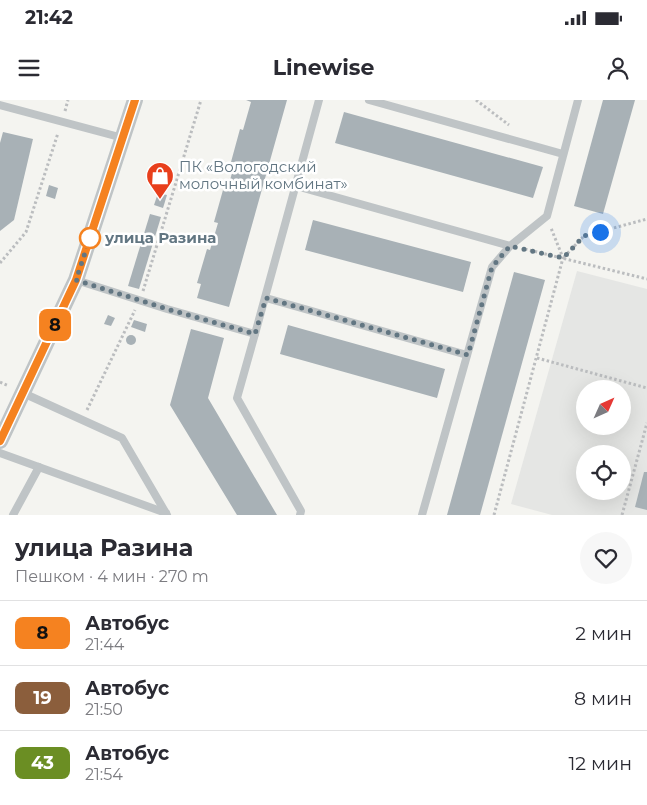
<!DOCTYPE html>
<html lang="ru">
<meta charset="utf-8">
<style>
:root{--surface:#fff;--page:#f7f7f7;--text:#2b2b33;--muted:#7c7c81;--line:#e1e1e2}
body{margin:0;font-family:Montserrat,sans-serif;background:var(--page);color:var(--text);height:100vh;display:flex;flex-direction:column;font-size:19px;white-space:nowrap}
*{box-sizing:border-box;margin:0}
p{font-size:16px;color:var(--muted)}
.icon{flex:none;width:28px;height:28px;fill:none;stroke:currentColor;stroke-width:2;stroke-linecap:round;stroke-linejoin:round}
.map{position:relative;height:415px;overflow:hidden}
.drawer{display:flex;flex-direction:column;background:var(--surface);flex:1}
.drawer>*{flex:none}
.badge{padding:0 10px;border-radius:8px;font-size:18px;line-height:32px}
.needle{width:32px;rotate:45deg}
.buttons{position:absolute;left:576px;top:280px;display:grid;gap:10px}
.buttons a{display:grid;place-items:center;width:55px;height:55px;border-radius:50%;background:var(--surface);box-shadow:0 5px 20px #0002;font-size:25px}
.you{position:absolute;width:25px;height:25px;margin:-12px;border:4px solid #fff;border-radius:50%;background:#1a73e8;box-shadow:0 0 0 8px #1a73e833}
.map>.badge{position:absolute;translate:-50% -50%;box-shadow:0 0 0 2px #fff}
.round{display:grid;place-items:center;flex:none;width:52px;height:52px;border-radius:26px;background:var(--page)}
.head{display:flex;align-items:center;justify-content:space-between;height:85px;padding:0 15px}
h1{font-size:24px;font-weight:700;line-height:38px}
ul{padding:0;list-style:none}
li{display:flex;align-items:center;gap:15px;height:65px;padding:0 15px;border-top:1px solid var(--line)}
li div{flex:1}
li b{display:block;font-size:19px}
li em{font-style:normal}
li .badge{min-width:55px;font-weight:700;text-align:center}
.status{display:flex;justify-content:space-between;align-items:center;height:35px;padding:0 25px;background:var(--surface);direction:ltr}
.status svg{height:14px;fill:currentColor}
header{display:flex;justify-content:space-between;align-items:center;height:65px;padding:0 15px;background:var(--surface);font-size:22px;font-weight:700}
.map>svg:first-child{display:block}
</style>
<div class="status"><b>21:42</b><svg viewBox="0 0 49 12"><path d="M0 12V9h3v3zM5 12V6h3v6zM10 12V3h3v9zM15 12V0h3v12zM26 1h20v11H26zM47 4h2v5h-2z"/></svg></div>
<header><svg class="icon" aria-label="menu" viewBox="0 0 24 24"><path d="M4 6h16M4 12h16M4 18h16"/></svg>Linewise<svg class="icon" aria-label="person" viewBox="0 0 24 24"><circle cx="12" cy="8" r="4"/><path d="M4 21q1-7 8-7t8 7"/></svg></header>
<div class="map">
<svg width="647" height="415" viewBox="0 0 647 415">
<rect width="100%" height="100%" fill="#f4f4f0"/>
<path fill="#e5e6e4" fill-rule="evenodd" d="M577 171 647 189V415H552L511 404ZM585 289H622V326H585ZM585 354H622V391H585Z"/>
<g fill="#a8b1b6">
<path d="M246 0H287L229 207 197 198 201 184 197 183 207 149 210 150 218 123 214 122 223 90 227 91 235 62H231L240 29 243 30 251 2Z"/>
<path d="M603 0H635L603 114 574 106Z"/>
<path d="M344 12 543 67 533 98 335 43Z"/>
<path d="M3 32 33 39 14 120 0 131V43Z"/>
<path d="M49 85 58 88 55 99 46 96Z"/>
<path d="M158 93 167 95 163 108 154 105Z"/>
<path d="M150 114 161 117 139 189 128 186Z"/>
<path d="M313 120 471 162 463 192 305 150Z"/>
<path d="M514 172 545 180 480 415H447Z"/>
<path d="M108 215 115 218 111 226 104 224Z"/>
<path d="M134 220 147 224 145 232 131 227Z"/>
<path d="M288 225 445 269 437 298 280 254Z"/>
<path d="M191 229 224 238 208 298 277 415H237L170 305Z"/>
<circle cx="131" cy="240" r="5"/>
<path d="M644 372H647V410L635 407Z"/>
</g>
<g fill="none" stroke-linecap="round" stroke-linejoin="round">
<g stroke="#bbbdbf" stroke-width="3" stroke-dasharray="2.5 2.5" stroke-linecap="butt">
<path d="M476 0 509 25"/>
<path d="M65 11 68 0"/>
<path d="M525 149 647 179"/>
<path d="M564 157 584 136 647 119"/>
<path d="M0 163 26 132 58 33"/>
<path d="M143 191 201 0"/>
<path d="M537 258 647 288"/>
<path d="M0 282 9 286"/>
<path d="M87 310 135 210"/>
<path d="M494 415 563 158 551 128"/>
<path d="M622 415 647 323"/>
</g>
<g stroke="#bfc4c6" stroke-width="8">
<path d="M369 0 563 54"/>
<path d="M0 5 123 38"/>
<path d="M296 86 510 146 492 167 422 415"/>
<path d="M510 146 547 116 578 0"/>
<path d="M76 180 167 209 255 234 319 0"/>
<path d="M266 198 467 255"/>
<path d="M255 234 237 298 301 411 300 415"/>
<path d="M23 293 122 338 167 415"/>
<path d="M0 353 166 413"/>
<path d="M13 415 39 367"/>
</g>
<path stroke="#bfc4c6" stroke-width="16" d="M0 341 76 180 135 0"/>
</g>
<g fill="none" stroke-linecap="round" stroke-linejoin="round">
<defs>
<path id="line" d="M0 341 76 180 135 0"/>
</defs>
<use href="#line" stroke="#fff" stroke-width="11"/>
<use href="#line" stroke="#f58220" stroke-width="8"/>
<path stroke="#627682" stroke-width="5" stroke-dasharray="0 9" d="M90 138 76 180 167 209 255 234 266 198 468 255 492 167 510 146 563 158 584 136 600 132"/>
</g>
<defs>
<symbol id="shop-pin" viewBox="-11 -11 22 30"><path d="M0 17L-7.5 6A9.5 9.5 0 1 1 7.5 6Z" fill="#e83f1c" stroke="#fff"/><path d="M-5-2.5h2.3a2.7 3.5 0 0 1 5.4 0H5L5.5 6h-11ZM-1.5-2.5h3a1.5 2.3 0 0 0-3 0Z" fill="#fff"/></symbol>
</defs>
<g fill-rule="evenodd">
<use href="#shop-pin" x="144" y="60" width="32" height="43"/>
</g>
<circle fill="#fff" stroke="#f58220" stroke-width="2.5" cx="90" cy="138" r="10"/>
<g text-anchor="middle" stroke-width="5" stroke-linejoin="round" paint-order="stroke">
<g font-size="15" fill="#627682" stroke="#fff" text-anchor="start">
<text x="179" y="72">ПК «Вологодский<tspan x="179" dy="17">молочный комбинат»</tspan></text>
</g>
<g font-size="15" font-weight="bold" fill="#627682" stroke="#fff" text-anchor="start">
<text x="105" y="143">улица Разина</text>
</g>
</g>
</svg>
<div class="buttons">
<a><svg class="needle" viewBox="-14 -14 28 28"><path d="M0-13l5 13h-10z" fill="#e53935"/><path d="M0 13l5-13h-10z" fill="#7c7c81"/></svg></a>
<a><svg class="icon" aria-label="locate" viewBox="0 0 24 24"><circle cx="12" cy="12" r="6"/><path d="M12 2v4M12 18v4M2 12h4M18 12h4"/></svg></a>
</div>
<div class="you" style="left:600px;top:132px"></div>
<b class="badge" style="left:55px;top:225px;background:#f58220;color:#111">8</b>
</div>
<section class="drawer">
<div class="head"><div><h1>улица Разина</h1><p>Пешком · 4 мин · 270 m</p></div><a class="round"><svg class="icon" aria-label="heart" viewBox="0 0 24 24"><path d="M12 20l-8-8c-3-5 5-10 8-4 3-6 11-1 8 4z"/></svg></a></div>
<ul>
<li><span class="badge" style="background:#f58220;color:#111">8</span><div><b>Автобус</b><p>21:44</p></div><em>2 мин</em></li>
<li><span class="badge" style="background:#8b5e3c;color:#fff">19</span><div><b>Автобус</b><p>21:50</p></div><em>8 мин</em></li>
<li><span class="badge" style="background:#6b8e23;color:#fff">43</span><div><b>Автобус</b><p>21:54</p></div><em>12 мин</em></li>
</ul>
</section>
